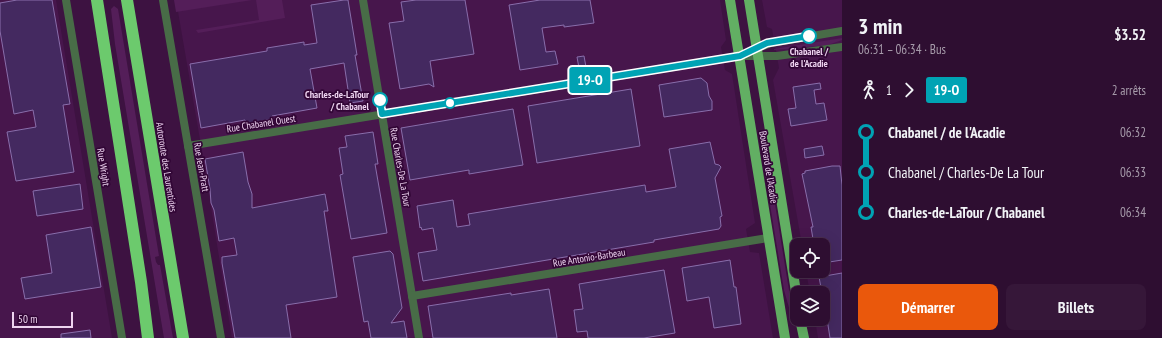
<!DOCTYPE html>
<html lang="fr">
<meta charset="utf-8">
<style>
:root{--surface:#2e0e31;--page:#361739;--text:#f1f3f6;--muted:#a79cab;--line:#492e4d;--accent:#ea580c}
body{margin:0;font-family:"PT Sans Narrow",sans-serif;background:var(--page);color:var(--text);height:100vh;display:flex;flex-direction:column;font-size:15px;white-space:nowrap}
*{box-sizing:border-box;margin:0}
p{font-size:13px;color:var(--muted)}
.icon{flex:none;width:22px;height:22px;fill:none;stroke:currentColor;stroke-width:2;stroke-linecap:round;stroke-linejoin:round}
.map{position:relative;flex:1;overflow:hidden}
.drawer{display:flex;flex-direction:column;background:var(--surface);width:320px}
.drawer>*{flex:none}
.badge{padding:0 8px;border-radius:3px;font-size:14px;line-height:26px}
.controls{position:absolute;left:790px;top:238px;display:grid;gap:8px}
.controls a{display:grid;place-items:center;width:40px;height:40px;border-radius:8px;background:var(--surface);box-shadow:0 4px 16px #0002,0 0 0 1px var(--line);font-size:20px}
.scale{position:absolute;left:12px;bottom:10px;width:61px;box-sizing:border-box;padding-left:4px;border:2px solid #eed4f0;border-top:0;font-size:11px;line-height:14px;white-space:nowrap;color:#eed4f0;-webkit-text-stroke:3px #320636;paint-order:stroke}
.map>.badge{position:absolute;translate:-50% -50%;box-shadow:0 0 0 2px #fff}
.legs{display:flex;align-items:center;gap:6px;height:44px;padding:0 16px;font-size:13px}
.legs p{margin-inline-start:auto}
.head{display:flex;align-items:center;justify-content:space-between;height:68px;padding:0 16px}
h1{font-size:22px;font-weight:800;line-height:30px}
.primary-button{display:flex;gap:8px;margin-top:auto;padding:8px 16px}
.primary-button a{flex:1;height:46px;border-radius:8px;background:var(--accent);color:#fff;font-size:16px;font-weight:800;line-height:46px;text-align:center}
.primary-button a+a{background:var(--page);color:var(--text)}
ul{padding:0 16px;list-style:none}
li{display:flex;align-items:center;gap:14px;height:40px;font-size:15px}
li i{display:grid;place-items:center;width:6px;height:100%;margin:0 5px;background:currentColor}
li i::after{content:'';width:10px;height:10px;margin:-5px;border:3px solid;border-radius:50%;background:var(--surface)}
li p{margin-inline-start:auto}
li:first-child i{background:linear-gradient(#0000 50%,currentColor 0)}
li:last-child i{background:linear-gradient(currentColor 50%,#0000 0)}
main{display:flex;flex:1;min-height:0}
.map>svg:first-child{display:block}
</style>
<main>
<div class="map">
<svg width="842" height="338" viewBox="0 0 842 338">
<rect width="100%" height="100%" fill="#3d1241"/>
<g fill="#47164c">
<path d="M0 0H56L112 338H0Z"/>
<path d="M176 0H720L726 40 721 47 725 70 732 74 755 223 746 229 750 252 759 253 773 338H232L203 157Z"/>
<path d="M762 0H842V338H818L815 319H823V293H810L806 271H823V245H802L773 80 779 68 772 29 767 27Z"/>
</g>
<g fill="#541e59">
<path d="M174 0H252L176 12Z"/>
<path d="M256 0H282L285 18 198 33 196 30 259 20Z"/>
<path d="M114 6 118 9 157 244 159 256 155 257 156 262 158 265H160L173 338H164L115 44 111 9Z"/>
<path d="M842 38V40L828 45 774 50V49Z"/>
<path d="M758 131H760L775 204 794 321 793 322 784 290Z"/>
</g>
<g fill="#442960" stroke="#896eab">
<path d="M17 0H52L70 104 63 105 74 172 16 181 7 132 36 127 33 110 14 114 0 31V3Z"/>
<path d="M344 0H348L357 55H355L363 101 350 103 344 63 310 69 317 108 272 116 273 119 246 124 245 120 201 128 190 64 267 51V48L304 42V45L317 43 311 5Z"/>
<path d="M416 0H465L474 54 430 61 434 87 429 84 400 89 389 23 404 21 401 2Z"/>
<path d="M540 0H590L594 23 564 27V25L542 28 546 52 555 51 558 64 520 70 509 5Z"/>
<path d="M584 56 586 67 579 68 577 57Z"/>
<path d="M701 78 707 83 709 96 712 101V110L664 117 659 85Z"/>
<path d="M820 83 821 89 814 90 816 104 824 103 827 120 791 126 788 109 796 108 793 87Z"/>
<path d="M631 89 640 146 537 163 528 106Z"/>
<path d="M513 109 523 165 469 174V170L410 180 401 128Z"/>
<path d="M373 132 378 164H375L387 233 351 239 340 175 343 174 339 148 347 147 345 136Z"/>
<path d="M710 142 715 164 719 165 721 167 715 178 722 216 720 217 721 226 719 229 654 240V242L423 281 418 253 437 250 433 228 422 230 421 227 420 228 417 206 453 200 457 227 470 225 468 214 645 185 646 192 676 187 669 149Z"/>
<path d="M822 146 824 155 805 158 804 149Z"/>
<path d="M243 152 248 182 252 194V208L325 194 328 211H324L337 297 286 305 291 338H235L222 263V257L237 255 234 238 219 241 214 210 211 203 210 189 205 159Z"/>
<path d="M832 166H840L842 185V260L823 263V245H814L811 227H813L802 174 805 173V171Z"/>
<path d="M80 184 83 209 37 216 33 191Z"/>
<path d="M91 227 101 287 25 299 21 278 52 273 46 235Z"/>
<path d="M390 251 393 254 402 308 391 323 404 321 407 338H371L368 321 364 322 353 257Z"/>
<path d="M730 260 734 287H736L741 324 714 328 709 297 687 301 682 268Z"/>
<path d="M664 270 675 333 644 338H588L587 331 577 332 574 310 583 309 579 284Z"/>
<path d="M842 273V338H830L823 293H822L819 277Z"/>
<path d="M549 289 557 338H433L428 306 511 293V295Z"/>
<path d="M90 330 91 338H61V334Z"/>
</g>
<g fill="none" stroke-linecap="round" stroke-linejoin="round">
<g stroke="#486c47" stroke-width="8">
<path d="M66 0 122 338"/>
<path d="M163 0 221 338"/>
<path d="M363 0 419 338"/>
<path d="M753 50 771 43 842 31"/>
<path d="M188 146 740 56H777L842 47"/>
<path d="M412 296 768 238"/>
</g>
<g stroke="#62af63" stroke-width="10">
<path d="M730 0 785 338"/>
<path d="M749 0 797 298"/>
<path d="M800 319 804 338"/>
</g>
<g stroke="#6cca6d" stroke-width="12">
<path d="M97 0 141 282 148 338"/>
<path d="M127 0 183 338"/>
</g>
</g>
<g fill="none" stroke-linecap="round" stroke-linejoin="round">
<defs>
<path id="line-1" d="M380 100 382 114 740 56 767 43 809 36"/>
</defs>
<use href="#line-1" stroke="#fff" stroke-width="9"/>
<use href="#line-1" stroke="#00a3b4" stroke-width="6"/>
</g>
<g fill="#fff" stroke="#00a3b4" stroke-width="2">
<circle cx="809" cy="36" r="7"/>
<circle cx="380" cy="100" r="7"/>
<circle cx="450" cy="103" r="5"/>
</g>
<g text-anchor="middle" stroke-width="3.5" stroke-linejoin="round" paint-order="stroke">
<g font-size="10" font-weight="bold" fill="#eed4f0" stroke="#320636">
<text x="809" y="55">Chabanel /<tspan x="809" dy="12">de l'Acadie</tspan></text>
<text x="369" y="98" text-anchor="end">Charles-de-LaTour<tspan x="369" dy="12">/ Chabanel</tspan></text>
</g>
<g font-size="10" fill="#eed4f0" stroke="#320636">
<text transform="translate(261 123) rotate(-9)" y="4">Rue Chabanel Ouest</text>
<text transform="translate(104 167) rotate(81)" y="4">Rue Wright</text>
<text transform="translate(167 167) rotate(81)" y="4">Autoroute des Laurentides</text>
<text transform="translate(202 167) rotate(80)" y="4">Rue Jean-Pratt</text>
<text transform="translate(401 167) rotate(80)" y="4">Rue Charles-De La Tour</text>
<text transform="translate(769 167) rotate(81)" y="4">Boulevard de l'Acadie</text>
<text transform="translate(589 257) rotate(-9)" y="4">Rue Antonio-Barbeau</text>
</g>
</g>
</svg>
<div class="controls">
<a><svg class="icon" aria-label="locate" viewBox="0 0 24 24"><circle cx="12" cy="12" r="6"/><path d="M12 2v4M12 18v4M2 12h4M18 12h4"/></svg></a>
<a><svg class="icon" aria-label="layers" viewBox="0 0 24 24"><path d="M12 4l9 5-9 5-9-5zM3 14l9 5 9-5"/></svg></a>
</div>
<div class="scale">50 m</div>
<b class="badge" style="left:590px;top:80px;background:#00a3b4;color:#fff">19-O</b>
</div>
<section class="drawer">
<div class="head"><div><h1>3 min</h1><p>06:31 – 06:34 · Bus</p></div><b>$3.52</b></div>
<div class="legs"><svg class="icon" aria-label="walk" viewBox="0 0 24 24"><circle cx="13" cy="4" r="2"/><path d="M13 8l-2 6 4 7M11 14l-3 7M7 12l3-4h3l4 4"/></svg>1<svg class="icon" aria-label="forward" viewBox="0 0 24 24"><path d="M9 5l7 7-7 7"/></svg><b class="badge" style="background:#00a3b4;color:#fff">19-O</b><p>2 arrêts</p></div>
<ul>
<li><i style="color:#00a3b4"></i><b>Chabanel / de l'Acadie</b><p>06:32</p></li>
<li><i style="color:#00a3b4"></i><span>Chabanel / Charles-De La Tour</span><p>06:33</p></li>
<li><i style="color:#00a3b4"></i><b>Charles-de-LaTour / Chabanel</b><p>06:34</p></li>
</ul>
<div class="primary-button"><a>Démarrer</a><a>Billets</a></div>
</section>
</main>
